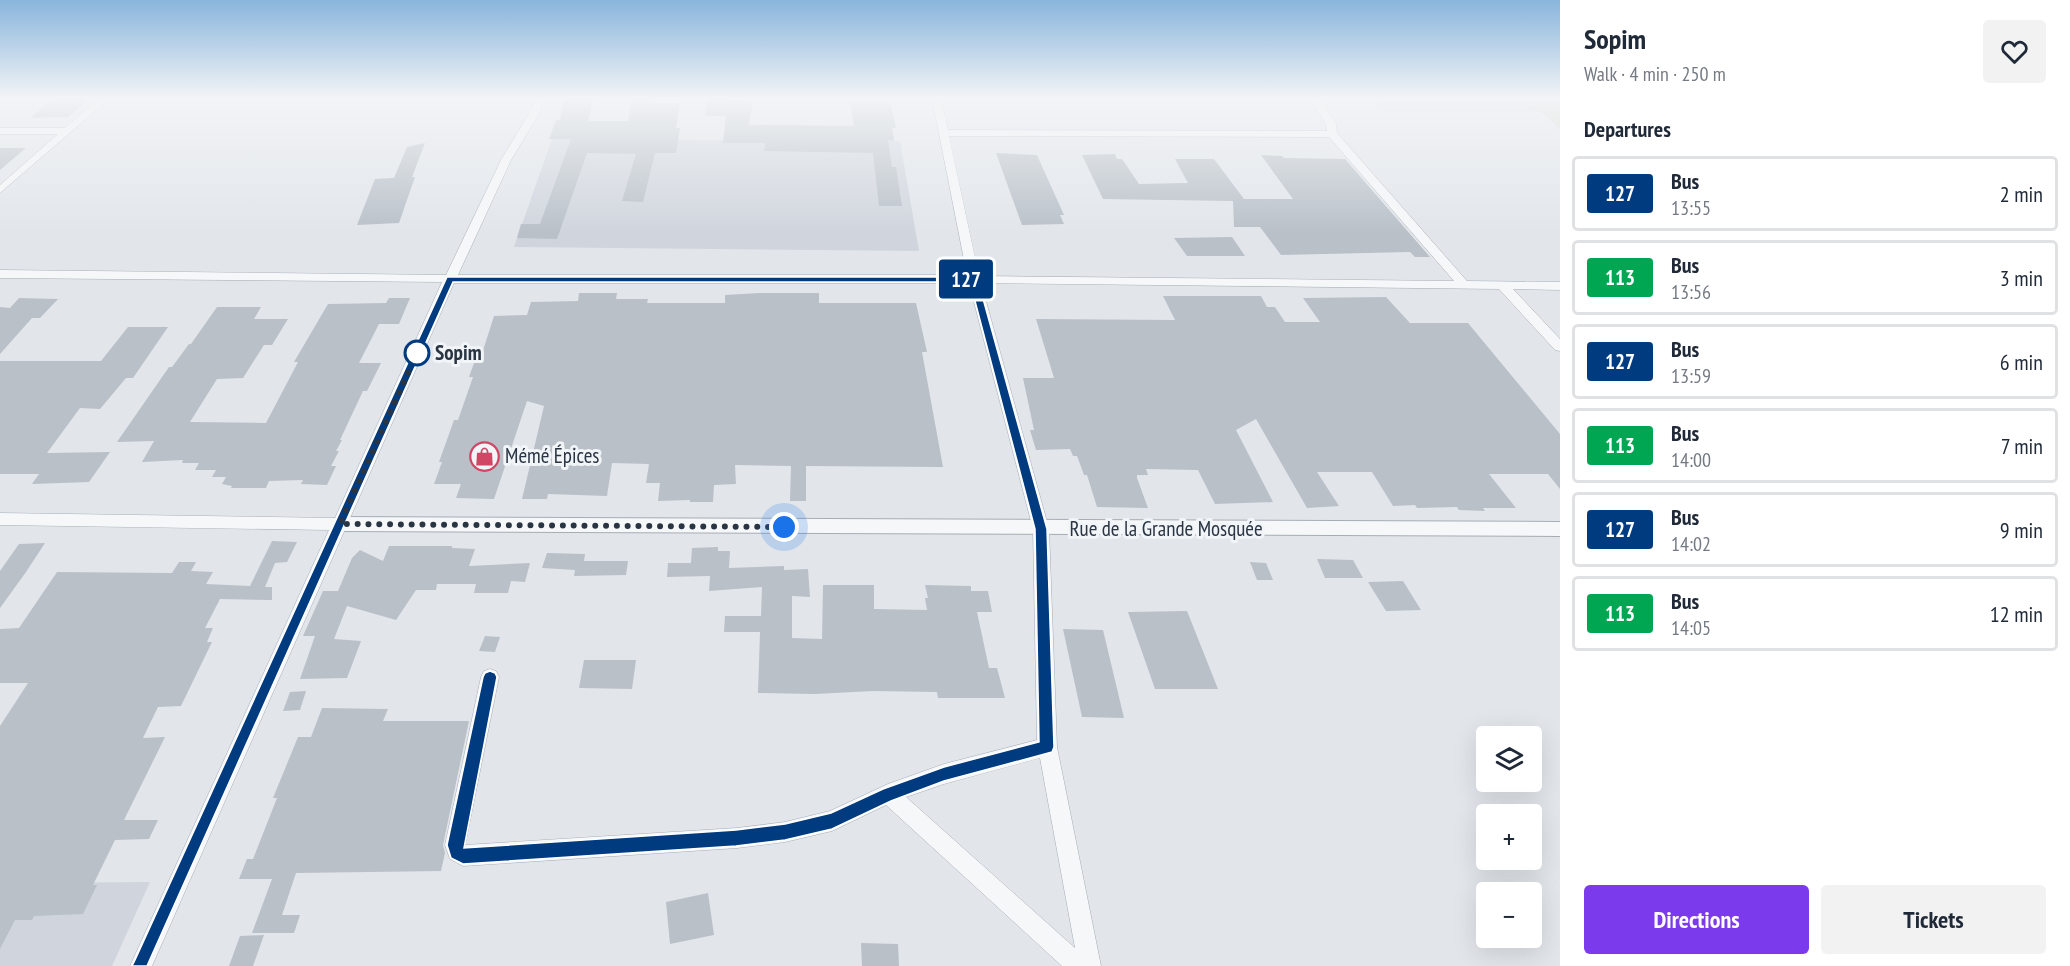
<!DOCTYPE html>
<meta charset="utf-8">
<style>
:root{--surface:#fff;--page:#f2f2f3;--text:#1f2937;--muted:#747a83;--line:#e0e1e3;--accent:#7c3aed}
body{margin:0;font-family:"PT Sans Narrow",sans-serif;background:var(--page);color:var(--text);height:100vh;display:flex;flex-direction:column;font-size:22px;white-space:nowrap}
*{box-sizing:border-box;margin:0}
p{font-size:20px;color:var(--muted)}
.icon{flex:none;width:33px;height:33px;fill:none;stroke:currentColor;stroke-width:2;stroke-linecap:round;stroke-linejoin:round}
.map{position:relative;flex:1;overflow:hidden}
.sheet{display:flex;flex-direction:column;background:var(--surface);width:510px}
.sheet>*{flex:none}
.badge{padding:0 12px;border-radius:4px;font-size:21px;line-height:39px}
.tools{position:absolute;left:1476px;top:726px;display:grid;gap:12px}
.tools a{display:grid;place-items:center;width:66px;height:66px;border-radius:6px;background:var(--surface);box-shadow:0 6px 24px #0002;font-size:30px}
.you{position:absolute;width:30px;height:30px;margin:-15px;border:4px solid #fff;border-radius:50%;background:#1a73e8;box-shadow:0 0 0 9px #1a73e833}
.map>.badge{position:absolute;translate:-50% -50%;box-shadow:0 0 0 3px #fff}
h2{padding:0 24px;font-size:22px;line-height:54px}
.round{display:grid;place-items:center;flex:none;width:63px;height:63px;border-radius:6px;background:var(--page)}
.headline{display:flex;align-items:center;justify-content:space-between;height:102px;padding:0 24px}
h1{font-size:28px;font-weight:700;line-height:45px}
.primary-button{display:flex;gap:12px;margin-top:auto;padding:12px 24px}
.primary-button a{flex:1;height:69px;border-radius:6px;background:var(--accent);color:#fff;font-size:24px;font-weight:700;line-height:69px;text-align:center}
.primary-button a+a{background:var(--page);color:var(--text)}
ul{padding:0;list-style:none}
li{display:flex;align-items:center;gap:18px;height:75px;margin:0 12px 9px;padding:0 12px;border:3px solid var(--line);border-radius:6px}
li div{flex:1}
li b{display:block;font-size:22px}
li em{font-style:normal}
li .badge{min-width:66px;font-weight:700;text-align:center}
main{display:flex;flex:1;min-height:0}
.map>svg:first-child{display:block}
</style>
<main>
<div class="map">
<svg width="1560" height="966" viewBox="0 0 1560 966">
<rect width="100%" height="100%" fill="#e2e6eb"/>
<g fill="#d0d5dd">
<path d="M1374 98H1515L1532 111H1386Z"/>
<path d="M552 139 900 141 919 251 514 247Z"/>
<path d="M150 882 112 966H0V883Z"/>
</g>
<path fill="#c9d5c3" d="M1515 98H1560V129L1541 112 1532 111Z"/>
<g fill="#b9c0c8">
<path d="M54 98H90L68 117 30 118Z"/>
<path d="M565 98H594L588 121H628L632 98H649L648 103H680L676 128H680L676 153H655L643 202 622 201 636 154 587 153 557 239 517 238 521 224H540L571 139H549L556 120H560Z"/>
<path d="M708 98 753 101 749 125 854 126 850 102H890L896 128H892L894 141 888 140 892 167H896L902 206H879L873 153 764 151 765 143H723L726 116H705Z"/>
<path d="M425 143 412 177H415L399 223 357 225 375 179 394 178 407 147Z"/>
<path d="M0 148H26L0 170Z"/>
<path d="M996 153 1037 155 1064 215H1060L1064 224 1022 225Z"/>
<path d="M1115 154 1117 159H1122L1139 184 1188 183 1175 159H1214L1244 199H1293L1261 155 1282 156 1284 158 1345 159 1430 257H1415L1410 252 1281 255 1260 227H1234L1233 201 1103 199 1082 155Z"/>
<path d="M1232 237 1245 256H1187L1174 238Z"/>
<path d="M579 293H617L616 299H648L647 303H725V295L759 293H819V303H916L927 352H922L943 467 806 466V501H790L791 466 735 465 736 484 714 485 713 502H690V500L658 501 660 483H646L649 464 612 463 607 496 548 494 547 499H522L544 406 527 401 494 499 456 498 461 484H434L442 462H439L454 420H458L473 377H469L474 363H479L494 316 527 315 531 302 578 301Z"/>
<path d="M1163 296H1261L1267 307H1275L1285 322H1320L1303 298 1386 297 1410 323H1468L1560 434V489L1548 474H1489L1516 508H1483L1485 511 1459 510 1457 507 1417 508 1415 505 1393 506 1372 472H1317L1339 506 1307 508 1256 419 1236 430 1273 502 1215 504 1198 470 1146 469 1148 475H1137V478L1148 508 1097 507 1087 475H1084L1077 456H1073L1070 449 1036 450 1030 430H1034L1023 378H1054L1036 319 1175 320Z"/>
<path d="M19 298 58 299 40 318H32L0 354V307L10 308Z"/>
<path d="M389 298H410L399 324H379L359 363H381L367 391H363L340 440H342L336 451H339L331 466H336L327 485 301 484 303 480 269 481 266 488H231L232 486 222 484 226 477H212L216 470H195L199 463H182L183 460 142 462 154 441 117 442 169 367H172L189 344H191L217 307H261L254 319H288L272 345H264L243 378 217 379 190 422 266 423 298 362H294L328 304 386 303Z"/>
<path d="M128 327H168L133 378H126L100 409 80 408 47 453 110 452 89 482 32 484 39 474H0V361H101Z"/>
<path d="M272 541 297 542 287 562 275 563 265 587H272V600L220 599 205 628H213L207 642H212L181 706 158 707 143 738 165 737 124 820H158L149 839 115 840 93 885H97L83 914 34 916 32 920H15L0 949V726L28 683H0V629L19 628 57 572 172 573 179 562H196L191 571 213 572 206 584 250 586Z"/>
<path d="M45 543 26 572 0 608V571L19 544Z"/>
<path d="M389 546H452V548L475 549 469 566 530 563 525 582 511 581 508 593H474L476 584H437L436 590H416L396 620 347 606 334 639 361 641 347 678 300 679 315 636H303L323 591H338L352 558 360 550 383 561Z"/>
<path d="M718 547V551H730L729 568 784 566V570L808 569 810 597 792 596V638L822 639 823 585H874V609L927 610 925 598H928L925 585 971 586V591H988L992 612H977L989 668H997L1005 698H938L937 692 873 691 815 694 758 693 760 632H724L725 616H761L762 587 709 591 710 576 667 577 668 563H691L692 548Z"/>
<path d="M547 553 585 554 584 561H628L626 575 574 576 575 570 542 568Z"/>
<path d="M1317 559 1353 560 1363 578H1325Z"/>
<path d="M1250 562 1266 563 1273 580H1257Z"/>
<path d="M1403 581 1421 610 1386 611 1368 582Z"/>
<path d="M1187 611 1218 689H1155L1128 612Z"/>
<path d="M1063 629 1103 630 1124 718 1082 717Z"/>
<path d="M485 636 500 637 495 652 479 651Z"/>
<path d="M584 660H636L632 689 579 688Z"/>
<path d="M306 691 300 710 283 711 290 692Z"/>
<path d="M322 708 388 709 383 721H469L443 845 445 853 441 871 296 873 282 915H300L294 933H252L272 879H239L247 859H253L277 798H273L298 737H311Z"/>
<path d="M708 893 714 935 670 944 666 902Z"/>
<path d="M264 935 253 966H229L240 936Z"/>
<path d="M861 943 898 944 899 966H862Z"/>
</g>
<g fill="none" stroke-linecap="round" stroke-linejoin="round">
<defs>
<g id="minor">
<path d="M100 98H110L0 193V185L58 134H0V128H65Z"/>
<path d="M536 98H545L540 112 511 160 458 275H967L932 98H941L948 130 1327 131 1326 124 1310 98H1319L1336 124 1337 133 1467 281 1560 282V290L1513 289 1560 339V351L1555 350 1499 289 981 283 1049 529 1057 747 1101 966H1062L886 805 832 831 785 842 737 848 463 866 450 859 445 845 481 677 484 671 490 669 496 671 499 677 465 845 737 828 785 822 830 811 888 784 944 764 1037 740 1033 529 969 283H454L152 966H130L329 530 0 525V513L335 518 442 282 0 278V270L446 275 501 160 530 112ZM949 136 1329 137 1454 281 979 276ZM1040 758 1075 948 906 797 944 784Z"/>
</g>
<path id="tertiary" d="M340 517 1560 522V536L340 531 333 529 331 524 333 519Z"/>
</defs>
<use href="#minor" stroke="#a7adb5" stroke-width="1"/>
<use href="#tertiary" stroke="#a7adb5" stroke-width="2"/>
<use href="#minor" fill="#f5f7f9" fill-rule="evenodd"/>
<use href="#tertiary" fill="#f5f7f9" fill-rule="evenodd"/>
</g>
<linearGradient id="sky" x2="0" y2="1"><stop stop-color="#8ab5dc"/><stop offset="0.42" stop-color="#f2f4f6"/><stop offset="1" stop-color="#f2f4f6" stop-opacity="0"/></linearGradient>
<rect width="1560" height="233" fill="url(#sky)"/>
<path fill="#003b80" stroke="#fff" stroke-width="1.5" d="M447 277H977L1047 529 1054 747 1052 752 944 781 891 801 832 829 785 840 736 846 463 864 451 858 447 845 483 677 485 673 490 671 495 673 497 677 464 848 736 830 785 824 831 813 883 789 944 767 1039 742 1035 529 970 282H453L147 966H132L135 960Z"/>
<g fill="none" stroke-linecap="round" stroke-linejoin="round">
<path stroke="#2a3543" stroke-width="6" stroke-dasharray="0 10.8" d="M417 353 340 524 784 527"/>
</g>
<defs>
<symbol id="shop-ring" viewBox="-11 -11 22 22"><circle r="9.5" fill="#f2f5f8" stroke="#cf4765" stroke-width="1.5"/><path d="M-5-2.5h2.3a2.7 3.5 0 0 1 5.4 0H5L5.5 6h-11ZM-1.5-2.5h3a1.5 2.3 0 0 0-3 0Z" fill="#cf4765"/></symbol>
</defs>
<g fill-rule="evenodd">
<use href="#shop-ring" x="468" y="440" width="33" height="33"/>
</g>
<circle fill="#fff" stroke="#003b80" stroke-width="3" cx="417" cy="353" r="12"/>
<g text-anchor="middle" stroke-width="6" stroke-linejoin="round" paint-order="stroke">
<g font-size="21" font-weight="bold" fill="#2a3543" stroke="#f2f5f8" text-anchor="start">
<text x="435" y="360">Sopim</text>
</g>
<g font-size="21" fill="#2a3543" stroke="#f2f5f8" text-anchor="start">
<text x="505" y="463">Mémé Épices</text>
</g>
<g font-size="21" fill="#2a3543" stroke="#f2f5f8">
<text x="1166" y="536">Rue de la Grande Mosquée</text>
</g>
</g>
</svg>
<div class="tools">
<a><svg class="icon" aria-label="layers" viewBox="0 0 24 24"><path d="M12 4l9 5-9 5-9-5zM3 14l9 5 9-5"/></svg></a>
<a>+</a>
<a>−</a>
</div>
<div class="you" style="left:784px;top:527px"></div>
<b class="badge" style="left:966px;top:279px;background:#003b80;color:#fff">127</b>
</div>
<section class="sheet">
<div class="headline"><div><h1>Sopim</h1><p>Walk · 4 min · 250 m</p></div><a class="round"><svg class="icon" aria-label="heart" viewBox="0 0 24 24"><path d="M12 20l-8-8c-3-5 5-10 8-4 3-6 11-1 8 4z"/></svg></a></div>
<h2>Departures</h2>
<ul>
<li><span class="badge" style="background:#003b80;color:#fff">127</span><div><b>Bus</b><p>13:55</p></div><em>2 min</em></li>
<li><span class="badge" style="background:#00a651;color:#fff">113</span><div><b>Bus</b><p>13:56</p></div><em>3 min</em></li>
<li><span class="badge" style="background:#003b80;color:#fff">127</span><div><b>Bus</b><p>13:59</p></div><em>6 min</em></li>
<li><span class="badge" style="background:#00a651;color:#fff">113</span><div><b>Bus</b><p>14:00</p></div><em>7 min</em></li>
<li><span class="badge" style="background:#003b80;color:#fff">127</span><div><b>Bus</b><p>14:02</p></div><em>9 min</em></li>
<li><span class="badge" style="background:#00a651;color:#fff">113</span><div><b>Bus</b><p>14:05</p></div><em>12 min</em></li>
</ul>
<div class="primary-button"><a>Directions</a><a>Tickets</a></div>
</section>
</main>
